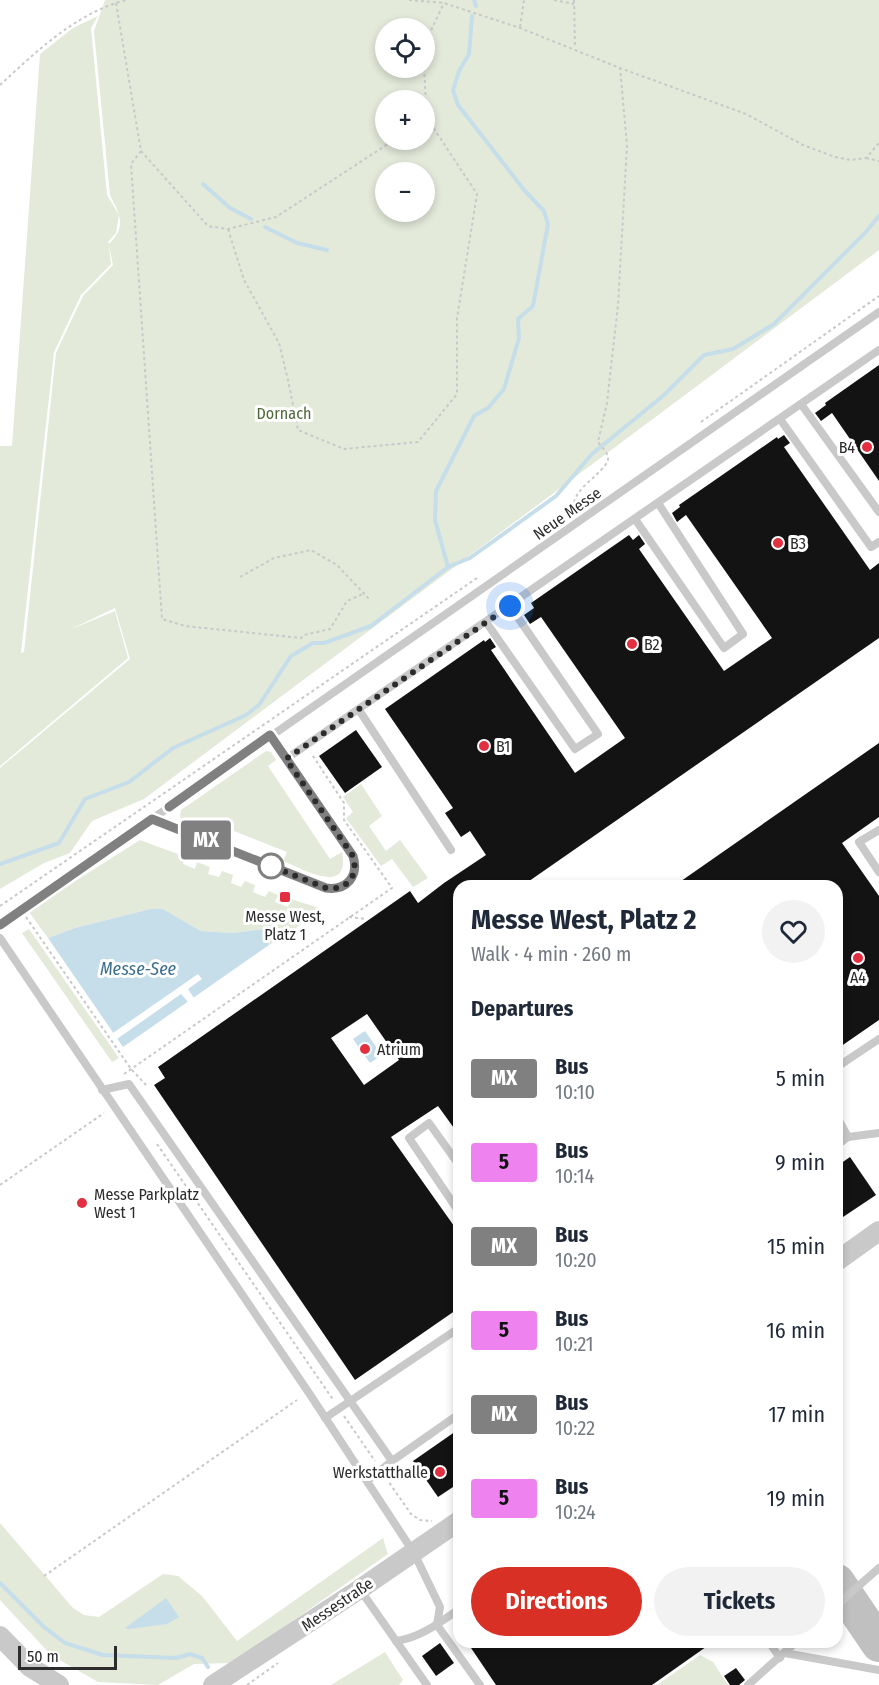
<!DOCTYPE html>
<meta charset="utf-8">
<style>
:root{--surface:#fff;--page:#f2f2f3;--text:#1f2937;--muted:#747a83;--accent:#d93025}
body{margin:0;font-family:"Fira Sans Condensed",sans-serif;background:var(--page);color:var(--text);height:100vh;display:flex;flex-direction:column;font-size:22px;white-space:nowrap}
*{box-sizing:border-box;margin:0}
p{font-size:20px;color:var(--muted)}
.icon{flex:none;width:33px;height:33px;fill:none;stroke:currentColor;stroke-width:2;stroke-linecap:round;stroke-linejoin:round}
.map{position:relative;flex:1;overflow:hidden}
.panel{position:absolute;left:453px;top:880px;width:390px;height:768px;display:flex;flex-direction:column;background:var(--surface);border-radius:18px;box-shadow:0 3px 9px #0003}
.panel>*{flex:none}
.badge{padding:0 12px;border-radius:4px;font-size:21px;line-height:39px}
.tools{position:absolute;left:375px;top:18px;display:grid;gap:12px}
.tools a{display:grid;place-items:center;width:60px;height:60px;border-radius:50%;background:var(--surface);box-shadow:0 3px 9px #0003;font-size:30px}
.scale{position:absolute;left:18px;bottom:15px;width:99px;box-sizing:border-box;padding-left:6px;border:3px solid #2c2c2c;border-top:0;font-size:16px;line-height:21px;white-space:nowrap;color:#2c2c2c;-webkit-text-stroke:4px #fff;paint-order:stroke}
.you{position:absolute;width:30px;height:30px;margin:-15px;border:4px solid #fff;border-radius:50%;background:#1a73e8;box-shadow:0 0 0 9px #1a73e833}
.map>.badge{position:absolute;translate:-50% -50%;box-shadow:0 0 0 3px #fff}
h2{padding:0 18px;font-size:22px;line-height:54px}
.round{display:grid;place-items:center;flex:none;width:63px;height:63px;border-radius:32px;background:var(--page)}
.summary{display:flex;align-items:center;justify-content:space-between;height:102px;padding:0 18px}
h1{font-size:28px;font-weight:700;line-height:45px}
.button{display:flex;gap:12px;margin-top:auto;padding:12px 18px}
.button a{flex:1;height:69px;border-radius:36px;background:var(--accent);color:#fff;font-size:24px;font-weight:700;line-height:69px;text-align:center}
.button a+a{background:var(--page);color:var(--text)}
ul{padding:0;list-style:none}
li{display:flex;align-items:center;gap:18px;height:84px;padding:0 18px}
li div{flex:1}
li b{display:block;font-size:22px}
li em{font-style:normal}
li .badge{min-width:66px;font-weight:700;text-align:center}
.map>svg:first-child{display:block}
</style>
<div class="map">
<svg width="879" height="1685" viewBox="0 0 879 1685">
<rect width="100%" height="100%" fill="#fff"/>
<g fill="#e3eada" fill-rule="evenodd">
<path d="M105 0H879V250L144 799 92 821 70 853 44 863 0 889V768L130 659 115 608 69 630 115 611 128 658 0 766V446H12L40 54 73 28 98 16 91 28 107 195 119 215 116 233 108 242 109 244C127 226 120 215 110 195L94 31ZM386 28H424V68H386ZM386 100H424V140H386ZM386 172H424V212H386ZM109 246 113 265 83 296 56 353 24 652 21 653 54 352 81 295 111 264Z"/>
<path d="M266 751 271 752 276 760 268 766 330 859 342 852C351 897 303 869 283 861L287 852 216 824 212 833 185 822 180 817 181 810Z"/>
<path d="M361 784 382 816 369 826 386 851 400 840 428 878 413 887 392 859 381 866 346 818 353 812 343 797Z"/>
<path d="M140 840 186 857 183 864 195 869 197 862 210 867 208 874 219 877 222 871 233 875 231 883 241 887 245 881 255 885 253 892 265 897 269 891 278 895 275 902 288 907 291 899 319 908V912C302 923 287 935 269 945L268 939 273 928 232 933 201 931 163 909H150L75 928 48 938 28 911Z"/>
<path d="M29 929 119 1058 112 1062 22 933Z"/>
<path d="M0 1523 73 1608 84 1615 99 1617 163 1574 178 1576 202 1596 237 1641 383 1538 388 1554 233 1663 194 1664 158 1685 98 1682 51 1655 0 1600Z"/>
<path d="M385 1652 403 1680 399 1685H331Z"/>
<path d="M700 1655 713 1662 728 1685H657Z"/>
</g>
<g fill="#c6ddea">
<path d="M150 909H163L201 931 232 933 273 928 268 939 269 945 123 1047 48 938 75 928Z"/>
<path d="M365 1031 382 1055 370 1063 353 1039Z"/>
<path d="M166 1598 179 1617 167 1624 129 1629 125 1628Z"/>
</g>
<path fill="#fff" d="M198 974 202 979 188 989 194 998 188 1002 181 994 117 1039 113 1033Z"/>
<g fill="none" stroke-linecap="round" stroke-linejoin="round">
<g stroke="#c6ddea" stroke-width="4">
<path d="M474 0 476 6"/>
<path d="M203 184 230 208 251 219"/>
<path d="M265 227 297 243 327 250"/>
<path d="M448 567 435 520 436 491 474 416 488 408 504 389 519 338 518 319 533 306 548 224 544 211 525 191 458 105 453 90 459 71 469 54 472 16"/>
<path d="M0 864 59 843 85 799 129 782 173 748 246 715 259 705 291 656 313 643H324L371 626 448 567 470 558 556 496 592 454 664 395 704 355 733 349 774 324 865 233 879 216"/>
<path d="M0 1583 44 1627 65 1643 103 1655 176 1658 190 1654 202 1658 208 1667"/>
</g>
<path stroke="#c0c0c0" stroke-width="36" d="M837 1582 879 1644"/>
</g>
<g fill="#131313" fill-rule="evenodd">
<path d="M879 365V481L832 413 821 421 815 413 826 405 825 403Z"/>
<path d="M784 435 790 443 784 447 870 570 879 563V638L522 886H459V1135L438 1106 391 1137 459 1233V1308L355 1380 154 1085 165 1078 158 1067 410 891 418 903 444 883 486 855 470 831 461 837 445 813 453 808 385 709 484 640 485 642 490 638 496 647 491 650 575 773 625 738 541 617 530 624 524 615 534 608 531 603 629 535 633 540 639 535 645 544 639 549 724 671 772 638 686 515 677 522 672 513 680 507 679 505 777 437 778 439ZM367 1014 399 1060 364 1085 331 1038Z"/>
<path d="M356 730 382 767 345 793 319 756Z"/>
<path d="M879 743V817L842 843 879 896V1020L837 1049V886H674Z"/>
<path d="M850 1157 876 1195 837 1221V1166Z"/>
<path d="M459 1429V1483L438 1497 413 1461Z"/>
<path d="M467 1642H713L652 1685H496Z"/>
<path d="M440 1643 454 1663 436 1676 422 1656Z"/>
<path d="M736 1668 745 1680 739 1685H730L724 1676Z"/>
</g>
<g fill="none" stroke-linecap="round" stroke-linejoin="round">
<g stroke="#c9c9c9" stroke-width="2" stroke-dasharray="3 3" stroke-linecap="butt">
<path d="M409 0 444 3 520 28 620 68 746 114 803 145 835 157 851 160 866 158 879 143"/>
<path d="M554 0 574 4"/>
<path d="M574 0 575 48"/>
<path d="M116 3 141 151 208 226 228 229 276 217 394 140"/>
<path d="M520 27 524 0"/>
<path d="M424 65 426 41 444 3"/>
<path d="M424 68 427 118 424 119"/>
<path d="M0 85C37 51 76 13 126 0"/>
<path d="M141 151 131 164 162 619 185 626 301 638 304 635 330 629 347 601 365 593"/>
<path d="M866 158 879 161"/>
<path d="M228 229 244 280 279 343 288 380 298 430 344 449 418 442 457 394V318L477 194 427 118"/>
<path d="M701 422 879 296"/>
<path d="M572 514C573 505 574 498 580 491 586 482 609 467 608 458 608 453 601 446 598 442L607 403 618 305 627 145 620 68"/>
<path d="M240 577 274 558 311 550 337 565 370 600"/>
<path d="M0 906 477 578"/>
<path d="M26 917 131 1069 146 1085"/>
<path d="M349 917 367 919"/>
<path d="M124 1074 392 888 344 820V803L311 753"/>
<path d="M157 1144 334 1401"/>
<path d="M0 1185 104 1113"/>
<path d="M344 1416 375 1461"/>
<path d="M386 1478 411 1514 420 1520 432 1521"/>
<path d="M44 1576 297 1400"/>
<path d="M247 1685 278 1663"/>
</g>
<g stroke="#c9c9c9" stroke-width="8">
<path d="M801 404 879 512"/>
<path d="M780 419 871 547 879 542"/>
<path d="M635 519 724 648 743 634 658 503"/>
<path d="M486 622 575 749 598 734 510 606"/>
<path d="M359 710 451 850"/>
<path d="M286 759 879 350"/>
<path d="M152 819 325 888C347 892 359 876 353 856L270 735"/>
<path d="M879 830 859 842 879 872"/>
<path d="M0 925 879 312"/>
<path d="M0 938 309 1393 414 1553 440 1607 437 1625 480 1685"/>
<path d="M837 1067 879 1039"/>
<path d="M102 1090 129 1084 392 1461 459 1414"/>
<path d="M837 1117 848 1137 837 1145"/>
<path d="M848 1137 879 1133"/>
<path d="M459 1165 429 1123 409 1138 459 1212"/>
<path d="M325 1418 459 1328"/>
<path d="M367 1481 392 1461"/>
<path d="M361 1591 427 1685"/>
<path d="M837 1605 879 1568"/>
<path d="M396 1641C420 1638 439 1623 459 1609"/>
<path d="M769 1642 780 1658"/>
<path d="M785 1653 879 1670"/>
<path d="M748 1685 796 1642"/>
</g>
<g stroke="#c9c9c9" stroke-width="20">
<path d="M837 1261 879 1231"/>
<path d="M0 1636 30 1667 59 1685"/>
<path d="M213 1685 360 1589 459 1521"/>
</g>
</g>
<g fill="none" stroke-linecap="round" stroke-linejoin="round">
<defs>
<path id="line" d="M0 925 152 819 326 888C347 891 359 876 353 856L270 735 169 807"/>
</defs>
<use href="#line" stroke="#fff" stroke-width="14"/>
<use href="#line" stroke="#808080" stroke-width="9"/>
<path stroke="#2c2c2c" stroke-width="6" stroke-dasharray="0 10.8" d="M271 866 268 865 326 888C347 891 359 876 353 856L286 759 510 606"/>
</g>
<g fill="#e23041" stroke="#fff" stroke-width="2">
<circle cx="867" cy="447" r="6"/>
<circle cx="778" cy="543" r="6"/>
<circle cx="632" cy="644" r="6"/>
<circle cx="484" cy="746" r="6"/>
<rect x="279" y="891" width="12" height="12" rx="3"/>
<circle cx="858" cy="958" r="6"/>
<circle cx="365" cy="1049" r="6"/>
<circle cx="82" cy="1203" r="6"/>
<circle cx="440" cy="1472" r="6"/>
</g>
<circle fill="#fff" stroke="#808080" stroke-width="3" cx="271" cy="866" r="12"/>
<g text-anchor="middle" stroke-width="6" stroke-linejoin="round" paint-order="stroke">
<g font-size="16" fill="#50673b" stroke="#fff">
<text x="284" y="419">Dornach</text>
</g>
<g font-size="16" fill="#2c2c2c" stroke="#fff" text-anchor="start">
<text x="855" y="453" text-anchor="end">B4</text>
<text x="790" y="549">B3</text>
<text x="644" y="650">B2</text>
<text x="496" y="752">B1</text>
<text x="285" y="922" text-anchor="middle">Messe West,<tspan x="285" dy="18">Platz 1</tspan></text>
<text x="858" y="983" text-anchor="middle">A4</text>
<text x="377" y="1055">Atrium</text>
<text x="94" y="1200">Messe Parkplatz<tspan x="94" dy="18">West 1</tspan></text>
<text x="428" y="1478" text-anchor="end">Werkstatthalle</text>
</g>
<g font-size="16" fill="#2c2c2c" stroke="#fff">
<text transform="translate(567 513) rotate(-35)" y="6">Neue Messe</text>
<text transform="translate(337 1604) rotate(-34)" y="6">Messestraße</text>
</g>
<g font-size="18" font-style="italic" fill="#3c6f8c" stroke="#fff">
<text x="138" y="975">Messe-See</text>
</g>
</g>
</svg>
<div class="tools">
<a><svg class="icon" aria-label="locate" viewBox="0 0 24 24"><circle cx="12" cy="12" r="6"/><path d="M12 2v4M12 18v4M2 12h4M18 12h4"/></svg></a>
<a>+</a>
<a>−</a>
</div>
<div class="scale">50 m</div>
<div class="you" style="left:510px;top:606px"></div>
<b class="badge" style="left:206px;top:840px;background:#808080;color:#fff">MX</b>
<section class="panel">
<div class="summary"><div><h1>Messe West, Platz 2</h1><p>Walk · 4 min · 260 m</p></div><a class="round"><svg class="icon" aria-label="heart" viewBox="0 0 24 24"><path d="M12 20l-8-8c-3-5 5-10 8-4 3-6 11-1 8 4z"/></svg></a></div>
<h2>Departures</h2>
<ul>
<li><span class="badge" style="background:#808080;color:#fff">MX</span><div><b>Bus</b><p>10:10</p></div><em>5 min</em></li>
<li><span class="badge" style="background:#ee82ee;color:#111">5</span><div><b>Bus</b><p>10:14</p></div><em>9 min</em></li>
<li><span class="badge" style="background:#808080;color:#fff">MX</span><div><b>Bus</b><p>10:20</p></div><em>15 min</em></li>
<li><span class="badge" style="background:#ee82ee;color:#111">5</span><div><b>Bus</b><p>10:21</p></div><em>16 min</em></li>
<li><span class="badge" style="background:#808080;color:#fff">MX</span><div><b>Bus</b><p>10:22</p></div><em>17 min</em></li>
<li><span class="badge" style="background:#ee82ee;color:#111">5</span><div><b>Bus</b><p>10:24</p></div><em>19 min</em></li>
</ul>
<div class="button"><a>Directions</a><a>Tickets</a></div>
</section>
</div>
